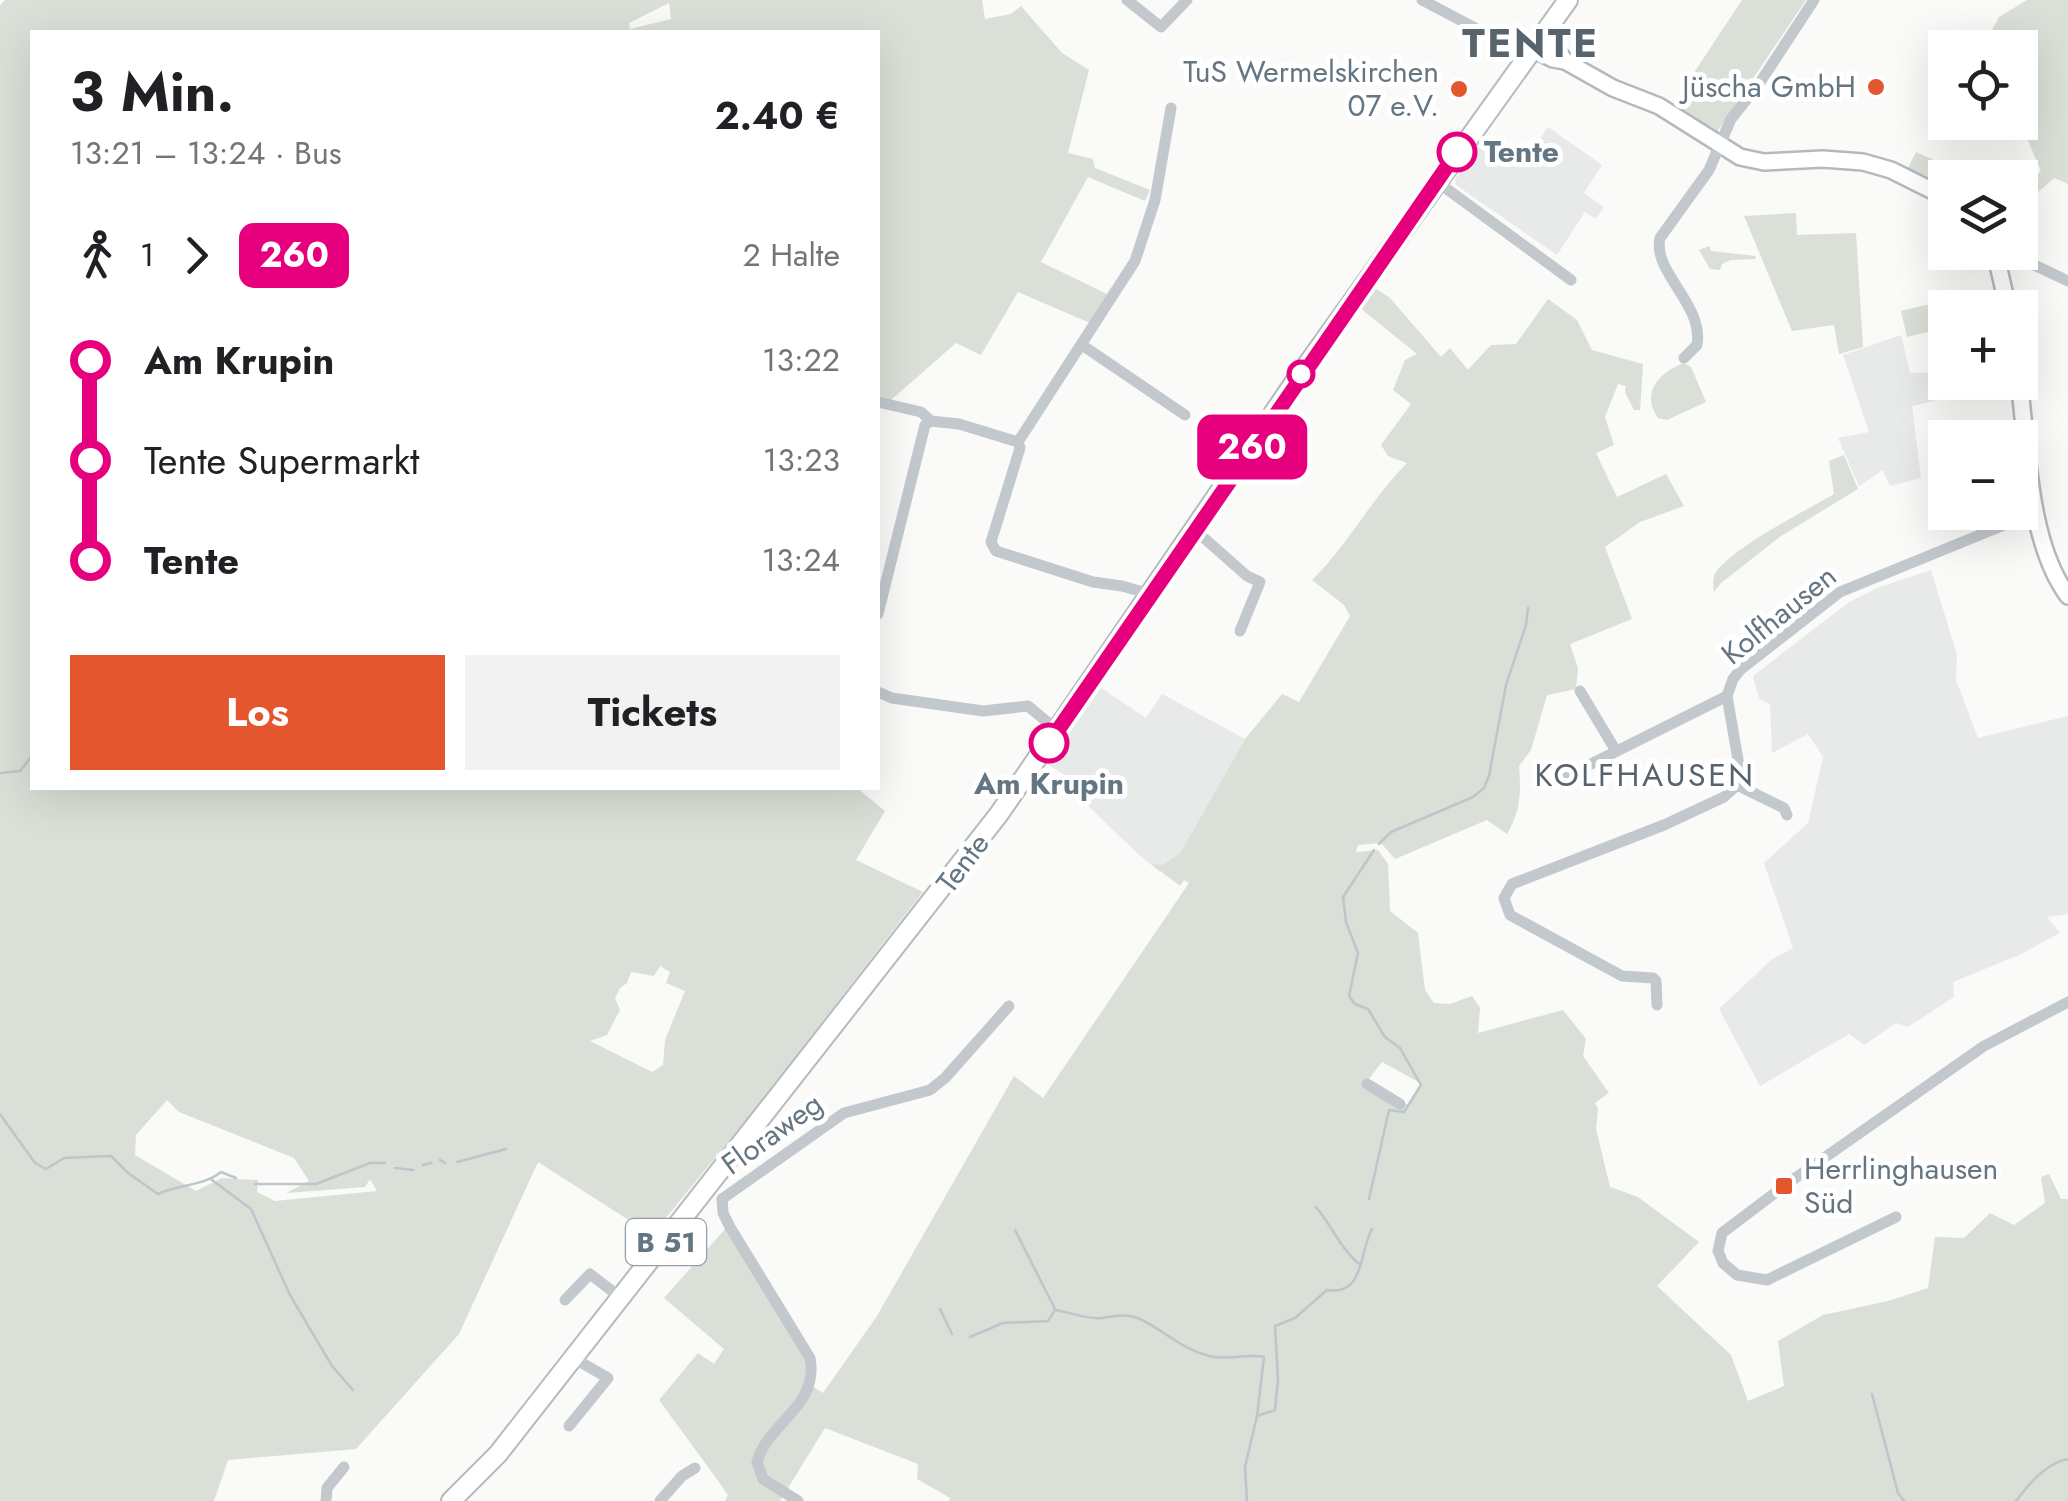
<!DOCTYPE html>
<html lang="de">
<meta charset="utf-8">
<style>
:root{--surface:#fff;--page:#f2f2f2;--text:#202124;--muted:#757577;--accent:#e4572e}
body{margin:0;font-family:Jost,sans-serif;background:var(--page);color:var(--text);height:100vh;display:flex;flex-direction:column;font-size:38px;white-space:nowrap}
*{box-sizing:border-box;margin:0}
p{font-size:32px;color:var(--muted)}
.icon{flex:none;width:55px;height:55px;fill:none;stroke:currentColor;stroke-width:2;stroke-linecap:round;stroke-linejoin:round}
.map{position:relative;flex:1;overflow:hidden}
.sheet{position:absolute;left:30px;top:30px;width:850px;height:760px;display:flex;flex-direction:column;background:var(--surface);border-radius:0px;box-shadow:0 10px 40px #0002}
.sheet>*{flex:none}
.badge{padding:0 20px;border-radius:15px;font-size:35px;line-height:65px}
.buttons{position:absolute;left:1928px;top:30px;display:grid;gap:20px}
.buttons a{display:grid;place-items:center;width:110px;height:110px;border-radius:0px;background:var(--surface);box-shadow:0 10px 40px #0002;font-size:50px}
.map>.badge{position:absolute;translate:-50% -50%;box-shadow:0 0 0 5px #fff}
.legs{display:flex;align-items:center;gap:15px;height:110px;padding:0 40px;font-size:32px}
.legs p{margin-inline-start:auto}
.head{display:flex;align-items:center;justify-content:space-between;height:170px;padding:0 40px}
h1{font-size:55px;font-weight:700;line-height:75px}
.button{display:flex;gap:20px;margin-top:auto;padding:20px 40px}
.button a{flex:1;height:115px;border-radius:0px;background:var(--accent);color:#fff;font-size:40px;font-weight:700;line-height:115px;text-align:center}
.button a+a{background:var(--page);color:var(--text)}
ul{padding:0 40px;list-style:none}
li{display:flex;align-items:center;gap:35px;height:100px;font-size:38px}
li i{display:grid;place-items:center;width:15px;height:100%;margin:0 12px;background:currentColor}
li i::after{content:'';width:25px;height:25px;margin:-12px;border:8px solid;border-radius:50%;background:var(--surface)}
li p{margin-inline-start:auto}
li:first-child i{background:linear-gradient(#0000 50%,currentColor 0)}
li:last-child i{background:linear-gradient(currentColor 50%,#0000 0)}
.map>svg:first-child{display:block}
</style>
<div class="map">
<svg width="2068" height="1501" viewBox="0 0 2068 1501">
<rect width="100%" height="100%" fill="#fafaf8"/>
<g fill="#e8e9e9">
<path d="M1548 127 1602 165 1584 193 1604 207 1596 219 1585 212 1557 255 1456 185 1455 179 1477 153 1475 151 1483 139 1522 165Z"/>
<path d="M1901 335 1910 373 1940 372 1946 398 1912 406 1921 478 1890 486 1883 470 1859 486 1838 438 1869 432 1843 355Z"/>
<path d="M1931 570 1957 655 1956 680 1978 738 2068 716V914L2047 917 2060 933 2019 955 1953 982 1954 997 1908 1027 1896 1023 1864 1045 1849 1034 1760 1086 1719 1009 1771 960 1793 948 1764 863 1808 823 1823 757 1808 734 1772 753 1770 704 1759 699 1753 676 1849 602 1877 588Z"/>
<path d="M1101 688 1146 718 1162 694 1245 739 1170 870 1160 872 1137 853 1084 802 1066 776 1047 764Z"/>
</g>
<g fill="#dadfd7" fill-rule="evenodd">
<path d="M5 0H982L985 19 1011 14 1021 6 1062 53 1089 70 1068 153 1093 159 1095 168 1150 190 1145 201 1088 177 1041 262 1107 294 1090 323 1018 292 981 355 956 343 891 400 878 406V32H32V788H857L885 811 856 860 923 892 750 1115 652 1235 538 1162 459 1334 356 1449 228 1460 214 1501H0V5ZM669 3 671 19 630 29 629 23ZM660 966 670 972 666 983 685 991 665 1040 663 1065 652 1072 590 1041 607 1035 620 1010 615 998 620 988 627 983 631 972 654 976ZM167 1100 179 1112 294 1158 309 1181 286 1193 365 1187 370 1179 377 1191 275 1201 257 1192 258 1180 222 1178 196 1191 135 1155 136 1135Z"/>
<path d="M1742 0H1806L1715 135 1672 106Z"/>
<path d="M2027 0H2068V184L2054 178 2020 208V190L2041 171 2020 122V48L1977 47 1979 42 1986 41 1999 17Z"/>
<path d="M1916 152 1943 164 1932 182 1898 167 1908 168Z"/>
<path d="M1796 213 1797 235 1856 233 1863 347 1839 354 1834 325 1792 331 1744 216Z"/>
<path d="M1709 246 1711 251 1756 256 1755 259 1731 260 1722 264 1720 270 1710 269 1699 250Z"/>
<path d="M1375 288 1390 298 1441 357 1450 348 1468 370 1491 345 1516 344 1548 299 1577 320 1592 350 1643 364 1640 410H1634L1625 392 1626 386 1618 384 1605 417 1614 445 1596 453 1617 497 1666 474 1684 506 1640 522 1605 547 1632 619 1570 644 1578 669 1576 689 1547 695 1531 750 1519 766C1521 792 1521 810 1507 834L1487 820 1395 859 1381 843 1358 845 1356 852 1378 850 1388 864 1390 911 1418 933 1425 990 1434 1003 1450 1004 1472 996 1480 1008 1478 1033 1563 1010 1586 1039 1583 1056 1609 1093 1595 1103 1598 1108 1596 1129 1610 1187 1638 1197 1699 1242 1657 1286 1731 1355 1748 1401 1784 1386 1778 1341 1823 1315 1888 1301 1928 1288 1935 1237 1964 1238 1990 1213 2014 1225 2045 1203 2041 1177 2049 1174 2061 1199H2068V1501H949L950 1498 917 1479 918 1464 825 1428 780 1501H725L728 1495 719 1482 659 1400 698 1353 714 1364 724 1349 664 1298 726 1228 805 1357 806 1382 823 1393 877 1316 1014 1076 1043 1098 1189 883 1184 880 1180 886 1151 864 1163 865 1180 853 1245 739 1282 694 1299 702 1350 616 1344 605 1312 580C1348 545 1371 499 1407 463L1388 456 1381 445 1411 404 1393 390 1405 360 1417 354 1360 308ZM1382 1062 1422 1084 1409 1106 1368 1080Z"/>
<path d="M1951 299 1953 307 1945 308V328L1907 337 1901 311Z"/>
<path d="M1684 363 1691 367 1706 402 1667 420 1658 418C1640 393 1659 372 1684 363Z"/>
<path d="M1844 455 1858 489 1781 536 1721 583 1714 592C1713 584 1712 576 1718 569 1744 541 1800 514 1834 494L1829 461Z"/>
</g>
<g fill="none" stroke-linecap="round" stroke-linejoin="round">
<g stroke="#bbc7cb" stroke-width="2.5">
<path d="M0 773 20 771 32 756"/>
<path d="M1379 844 1391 832 1473 797 1484 788 1489 776 1506 685 1526 625 1528 608"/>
<path d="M0 1114 35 1163 46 1169 64 1158 111 1156 128 1173 158 1194C179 1184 204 1186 221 1172L236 1178"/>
<path d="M440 1160 445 1163"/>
<path d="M457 1162 506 1149"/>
<path d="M423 1165 431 1163"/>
<path d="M395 1168 413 1170"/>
<path d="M212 1180 251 1209 290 1295 332 1366 353 1390"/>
<path d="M255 1184H316L370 1163H385"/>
<path d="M1369 1199 1389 1110 1404 1112 1421 1085 1400 1048 1385 1037 1368 1009 1355 1004 1349 996 1358 953 1346 922 1343 897 1374 850"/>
<path d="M1316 1207C1332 1226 1340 1248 1359 1264"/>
<path d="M1015 1230 1055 1309"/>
<path d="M940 1309 952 1334"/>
<path d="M970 1337 1003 1323 1048 1321 1055 1310C1069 1312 1089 1320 1102 1318 1115 1316 1127 1313 1140 1319 1165 1331 1180 1348 1209 1356 1229 1361 1246 1353 1264 1357L1257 1416"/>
<path d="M1872 1394 1898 1493 1904 1501"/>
<path d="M1247 1501 1245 1467 1257 1416 1275 1410 1278 1379 1275 1326 1295 1318 1327 1290C1365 1296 1359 1252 1372 1229"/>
<path d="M2016 1501C2029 1484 2046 1463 2068 1459"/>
</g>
<defs>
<g id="secondary">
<path d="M1541 37 1553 45 1565 61"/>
<path d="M1533 49 1553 59 1565 61 1613 88 1659 106 1740 157 1764 162 1823 159 1863 162 1891 170 1945 197"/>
<path d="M1995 252 2008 308"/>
<path d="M2019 382C2028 448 2028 542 2068 596"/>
</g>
<path id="primary" d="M451 1501 498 1454 999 814 1294 383 1568 0"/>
</defs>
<use href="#secondary" stroke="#b3babf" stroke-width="20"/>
<use href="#primary" stroke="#b5babe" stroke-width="22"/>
<g stroke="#c3c8cc" stroke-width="11">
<path d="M1127 0 1161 27 1187 0"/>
<path d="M1422 0 1528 56"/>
<path d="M1436 181 1571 280"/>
<path d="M2000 252 2011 254 2068 281"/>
<path d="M1082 345 1185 415"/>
<path d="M1684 358 1697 345C1704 304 1652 272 1660 238L1709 170 1731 119 1759 84 1814 0"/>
<path d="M878 402 921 412 931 421"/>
<path d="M931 421 959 424 1018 442 1020 448 991 542 996 551 1093 582 1122 586 1150 594"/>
<path d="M1018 442 1135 261 1155 200 1171 108"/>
<path d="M1195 530 1247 576 1260 582 1240 631"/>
<path d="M878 614 925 425 931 421"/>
<path d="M1580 691 1616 751"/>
<path d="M878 692 892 698 983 711 1028 706 1058 731"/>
<path d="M1559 780 1727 696"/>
<path d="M1737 785 1784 808 1787 815"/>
<path d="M1657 1005 1656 981 1653 978 1622 976 1510 915 1504 898 1512 884 1664 825 1724 797 1737 785 1741 777 1727 696 1733 679 1740 670 1840 592 2009 523 2037 515"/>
<path d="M1367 1084 1400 1104"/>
<path d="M722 1199 723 1213 730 1227 810 1358C819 1408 769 1420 757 1462L763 1479 798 1501"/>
<path d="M722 1199 844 1113 930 1090 945 1078 1009 1006"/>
<path d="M1896 1217 1767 1280 1737 1275 1723 1263 1718 1251 1722 1233 1784 1186 1984 1046 2068 1002"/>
<path d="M565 1300 590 1274 621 1298"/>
<path d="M569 1426 608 1378 575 1359"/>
<path d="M326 1501 327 1488 344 1467"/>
<path d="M660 1501 682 1476 695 1468"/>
</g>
<use href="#secondary" stroke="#fff" stroke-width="15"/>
<use href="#primary" stroke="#fff" stroke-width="18"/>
</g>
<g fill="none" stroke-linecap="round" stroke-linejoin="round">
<defs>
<path id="line-1" d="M1049 743 1457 152"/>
</defs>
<use href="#line-1" stroke="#fff" stroke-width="22"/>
<use href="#line-1" stroke="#e6007e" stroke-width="15"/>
</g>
<g fill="#e4572e" stroke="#fff" stroke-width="4">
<circle cx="1876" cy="87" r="10"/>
<circle cx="1459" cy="89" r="10"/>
<rect x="1774" y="1176" width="20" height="20" rx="5"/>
</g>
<g fill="#fff" stroke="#e6007e" stroke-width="5">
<circle cx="1457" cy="152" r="18"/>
<circle cx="1301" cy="374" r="12"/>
<circle cx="1049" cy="743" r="18"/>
</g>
<g text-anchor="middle" stroke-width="10" stroke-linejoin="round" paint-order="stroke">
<rect fill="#fff" stroke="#939fa8" stroke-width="2.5" x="626" y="1219" width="80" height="46" rx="8"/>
<g font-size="28" font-weight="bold" fill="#657683">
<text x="666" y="1252">B 51</text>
</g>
<g font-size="30" fill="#657683" stroke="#fff" text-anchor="end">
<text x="1439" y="82">TuS Wermelskirchen<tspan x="1439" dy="34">07 e.V.</tspan></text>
<text x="1856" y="97">Jüscha GmbH</text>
<text x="1804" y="1179" text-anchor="start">Herrlinghausen<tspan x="1804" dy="34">Süd</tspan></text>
</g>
<g font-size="30" font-weight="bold" fill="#657683" stroke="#fff" text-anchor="start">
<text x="1484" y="162">Tente</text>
<text x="1049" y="794" text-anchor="middle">Am Krupin</text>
</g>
<g font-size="30" fill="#657683" stroke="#fff">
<text transform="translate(1779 615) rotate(-39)" y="10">Kolfhausen</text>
<text transform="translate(963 863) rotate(-53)" y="10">Tente</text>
<text transform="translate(772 1134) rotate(-36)" y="10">Floraweg</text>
</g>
<g font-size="32" letter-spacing="2.5" fill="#57646e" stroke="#fff">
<text x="1645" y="786">KOLFHAUSEN</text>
</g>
<g font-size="40" font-weight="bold" letter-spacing="2.5" fill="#57646e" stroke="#fff">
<text x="1531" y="57">TENTE</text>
</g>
</g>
</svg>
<div class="buttons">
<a><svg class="icon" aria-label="locate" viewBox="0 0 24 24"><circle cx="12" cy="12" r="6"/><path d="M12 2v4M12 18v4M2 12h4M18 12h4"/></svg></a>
<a><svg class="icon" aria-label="layers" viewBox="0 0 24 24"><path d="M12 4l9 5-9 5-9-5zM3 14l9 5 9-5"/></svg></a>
<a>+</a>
<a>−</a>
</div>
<b class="badge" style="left:1252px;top:447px;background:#e6007e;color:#fff">260</b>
<section class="sheet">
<div class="head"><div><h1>3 Min.</h1><p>13:21 – 13:24 · Bus</p></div><b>2.40 €</b></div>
<div class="legs"><svg class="icon" aria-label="walk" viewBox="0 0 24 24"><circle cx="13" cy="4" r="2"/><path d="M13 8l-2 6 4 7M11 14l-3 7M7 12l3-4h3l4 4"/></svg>1<svg class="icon" aria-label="forward" viewBox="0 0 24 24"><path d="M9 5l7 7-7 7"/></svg><b class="badge" style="background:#e6007e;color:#fff">260</b><p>2 Halte</p></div>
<ul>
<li><i style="color:#e6007e"></i><b>Am Krupin</b><p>13:22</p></li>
<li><i style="color:#e6007e"></i><span>Tente Supermarkt</span><p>13:23</p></li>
<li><i style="color:#e6007e"></i><b>Tente</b><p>13:24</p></li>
</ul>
<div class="button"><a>Los</a><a>Tickets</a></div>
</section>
</div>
